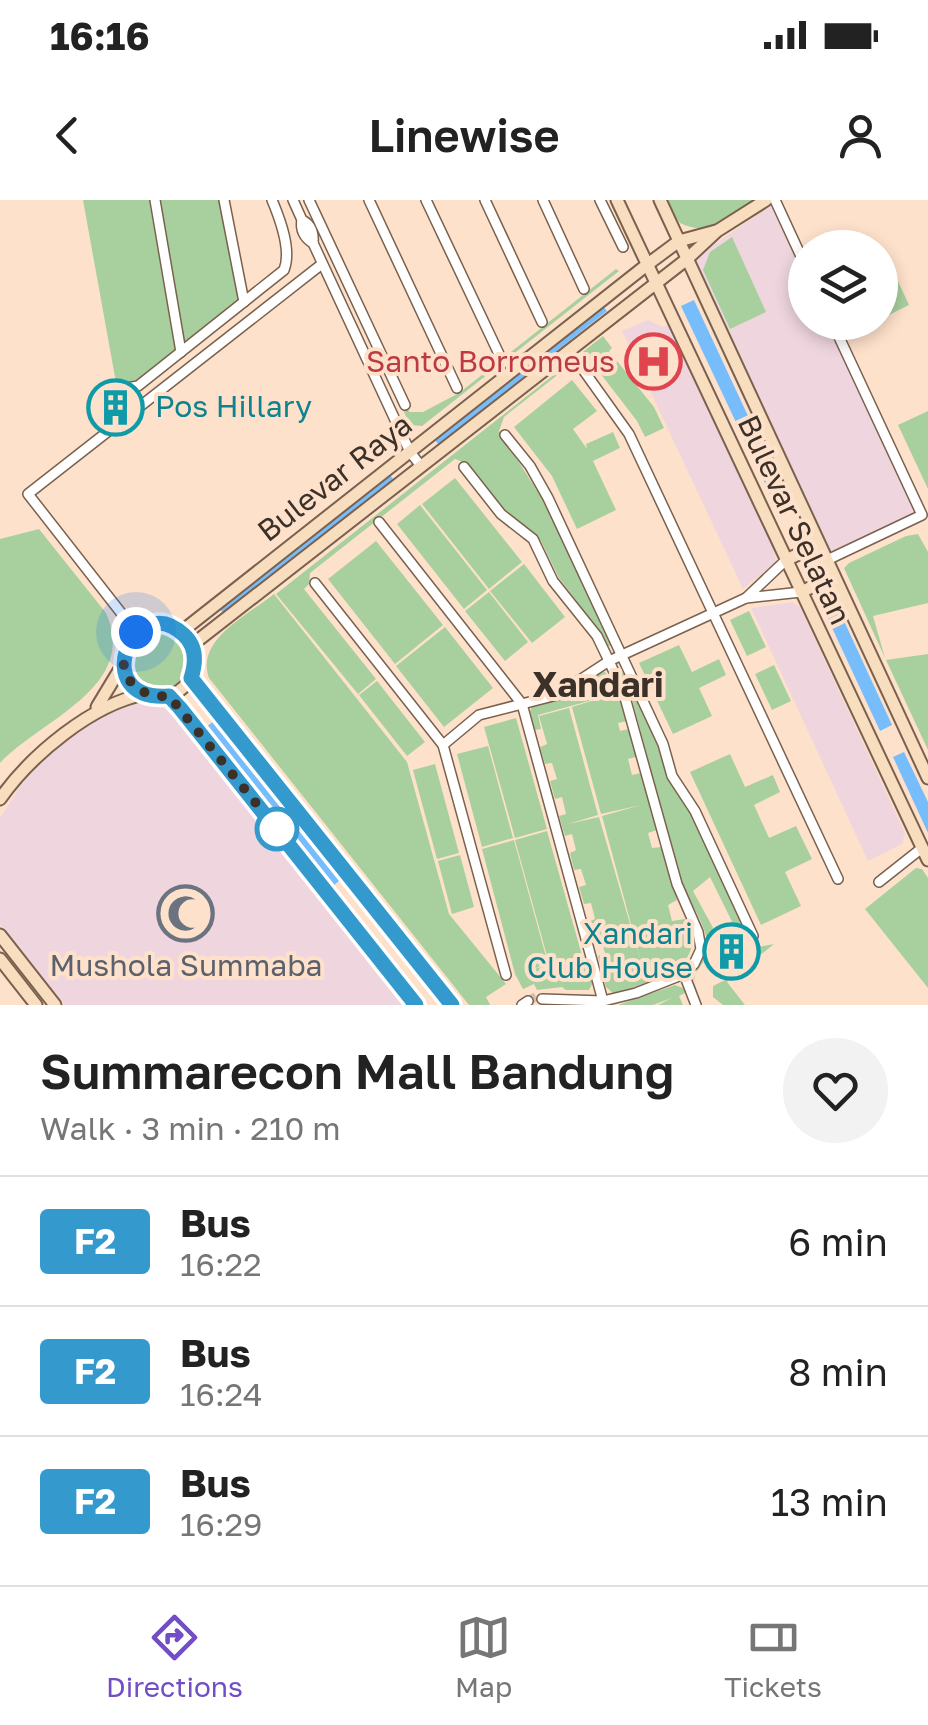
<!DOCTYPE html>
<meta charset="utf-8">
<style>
:root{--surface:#fff;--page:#f2f2f2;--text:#222;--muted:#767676;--line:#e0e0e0;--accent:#734dc6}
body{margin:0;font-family:"Golos Text",sans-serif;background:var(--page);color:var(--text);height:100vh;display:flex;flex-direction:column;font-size:38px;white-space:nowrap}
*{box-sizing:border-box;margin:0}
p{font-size:32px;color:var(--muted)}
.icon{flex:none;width:55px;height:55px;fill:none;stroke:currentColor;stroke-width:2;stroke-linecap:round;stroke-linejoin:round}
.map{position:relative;height:805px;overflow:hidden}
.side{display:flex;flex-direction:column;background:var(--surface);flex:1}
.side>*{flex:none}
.badge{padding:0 20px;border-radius:8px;font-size:35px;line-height:65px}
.buttons{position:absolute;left:788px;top:30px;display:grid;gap:20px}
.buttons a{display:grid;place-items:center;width:110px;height:110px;border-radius:50%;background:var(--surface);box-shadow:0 5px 15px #0003;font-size:50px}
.you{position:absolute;width:50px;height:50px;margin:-25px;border:8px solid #fff;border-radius:50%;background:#1a73e8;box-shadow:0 0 0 15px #1a73e833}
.map>.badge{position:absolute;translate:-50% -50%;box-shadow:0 0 0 5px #fff}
.round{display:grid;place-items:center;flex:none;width:105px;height:105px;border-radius:52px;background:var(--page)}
.summary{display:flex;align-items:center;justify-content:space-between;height:170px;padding:0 40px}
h1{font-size:48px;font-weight:600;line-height:75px}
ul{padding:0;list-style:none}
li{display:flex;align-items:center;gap:30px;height:130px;padding:0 40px;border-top:2px solid var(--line)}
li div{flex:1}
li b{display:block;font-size:38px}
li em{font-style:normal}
li .badge{min-width:110px;font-weight:700;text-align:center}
.status{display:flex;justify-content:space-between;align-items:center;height:70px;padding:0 50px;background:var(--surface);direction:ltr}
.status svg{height:28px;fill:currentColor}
header{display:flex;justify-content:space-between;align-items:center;height:130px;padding:0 40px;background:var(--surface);font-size:45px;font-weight:600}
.menu{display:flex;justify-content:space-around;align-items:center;height:140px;border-top:2px solid var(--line);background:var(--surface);font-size:28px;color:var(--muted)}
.menu a{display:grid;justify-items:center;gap:5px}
.menu .selected{color:var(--accent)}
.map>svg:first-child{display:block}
</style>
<div class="status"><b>16:16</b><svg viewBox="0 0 49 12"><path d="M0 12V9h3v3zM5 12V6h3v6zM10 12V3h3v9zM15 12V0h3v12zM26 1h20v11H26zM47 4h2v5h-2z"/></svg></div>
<header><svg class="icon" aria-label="back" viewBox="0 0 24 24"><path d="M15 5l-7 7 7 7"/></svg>Linewise<svg class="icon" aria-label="person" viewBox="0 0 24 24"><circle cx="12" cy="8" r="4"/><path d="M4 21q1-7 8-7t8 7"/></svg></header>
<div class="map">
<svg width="928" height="805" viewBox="0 0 928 805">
<rect width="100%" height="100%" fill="#fee1cb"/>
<g fill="#efd6de">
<path d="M772 5 805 74V122L827 123 916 314 827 358 691 60Z"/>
<path d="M648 120 663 127 669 124 775 351 776 362 743 389 622 131Z"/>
<path d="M792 402 800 407 905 633 902 644 868 661 751 408Z"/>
<path d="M144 494 171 501 407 805H65L0 724V618L25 578 39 563 97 518Z"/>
</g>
<g fill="#a8d09f">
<path d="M83 0H149L175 150 136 181 120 184 115 177Z"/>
<path d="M159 0H220L239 100 184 144Z"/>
<path d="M664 0H754C731 16 709 38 680 23Z"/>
<path d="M732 37 766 112 730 129 703 70 710 52Z"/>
<path d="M891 66 909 105 887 116 880 100V72Z"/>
<path d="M616 69 619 71 422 226 410 225 399 201 410 212H423L459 193Z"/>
<path d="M603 136 612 148 609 151 654 207 664 228 645 237 637 221 593 164 587 168 577 164 569 166 504 217 499 231 543 300 611 446H608L601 433 559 378 541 341 505 311 469 264 455 259 310 373 309 384 304 389 376 479 358 494 276 394Z"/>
<path d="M572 180 597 211 573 229 587 249 586 244 613 232 620 248 593 261 616 310 577 329 552 276 514 227Z"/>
<path d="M928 211V289L898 225Z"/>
<path d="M455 278 522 362 489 389 422 304Z"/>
<path d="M420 305 487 390 464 409 397 324Z"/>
<path d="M39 329 106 413C140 487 40 520 0 563V339Z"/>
<path d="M918 334 928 352V403L873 416 885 458 844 368 849 363 906 336Z"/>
<path d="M376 341 443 425 395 464 328 379Z"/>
<path d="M524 364 565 417 532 443 490 391Z"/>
<path d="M489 392 528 442 505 461 465 411Z"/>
<path d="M274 394 407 562 449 714 506 784 486 797 490 805H469L209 478C195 440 248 415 274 394Z"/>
<path d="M749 411 766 447 747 456 730 420Z"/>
<path d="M445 427 493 488 444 527 396 466Z"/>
<circle cx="159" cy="461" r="30"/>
<path d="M679 445 692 472 719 459 726 475 699 488 712 516 673 534 639 463Z"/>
<path d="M928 454V550L886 460Z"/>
<path d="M774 465 791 501 772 510 755 474Z"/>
<path d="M623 471 658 546 668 578 690 613 750 741 758 747 774 744 727 782 745 805H723L713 797V786L727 779 724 771 743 762 738 750 744 746 710 677 693 691 717 735 713 737 717 747 712 750 717 759 733 752 737 759 715 769 706 758 693 777 697 793C686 768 712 762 706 736 701 716 687 699 681 679 663 617 647 554 630 492L621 472Z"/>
<path d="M605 472 619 495 627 521 618 523 620 531 629 529 636 557 628 559 632 575 641 573 657 630 648 633 652 648 661 647 677 700 668 705 672 721 685 719C713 767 650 784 613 793L606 787 598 756 605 753 600 738 593 739 588 722 595 719 591 703 584 704 579 687 586 685 581 669 574 670 570 653 576 650 572 634 565 636 559 616 566 614 562 597 555 599 550 581 557 579 552 563 545 564 540 547 547 544 539 516 569 508 598 615 568 624 599 617 642 765 602 616 641 605 601 614 572 507 611 495 538 515 541 529 535 530 530 511 532 507 564 498 598 473Z"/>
<path d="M377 481 425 542 407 556 359 495Z"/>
<path d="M516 518 547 629 515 638 484 527Z"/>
<path d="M488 546 513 638 482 647 457 554Z"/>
<path d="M730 554 745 587 773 575 780 592 754 605 769 638 796 626 812 659 785 672 801 706 761 725 690 572Z"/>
<path d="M435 564 459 653 437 659 413 570Z"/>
<path d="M547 631 583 759 588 760 593 782 589 790H566L562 787 537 790 534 784 523 789 515 774 482 649 514 640 548 764 533 769 548 766 553 780 569 775 553 778 515 640Z"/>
<path d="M460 655 474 707 452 714 438 661Z"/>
<path d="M916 668 922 669 928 678V788L865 709Z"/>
<path d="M675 785 683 788 685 793 679 796 683 805H658L672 798 653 805H618Z"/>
</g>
<g fill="#77bdfc">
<path d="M694 100 789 304 777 309 681 106Z"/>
<path d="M602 105 607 111 439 245 434 239Z"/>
<path d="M389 274 394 280 224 414 219 408Z"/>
<path d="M833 397 892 525 880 531 820 402Z"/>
<path d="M214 521 340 680 332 687 206 527Z"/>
<path d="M904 552 928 602V633L893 557Z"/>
</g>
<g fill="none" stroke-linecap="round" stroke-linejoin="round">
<g stroke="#d7beab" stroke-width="9" stroke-dasharray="9 4.5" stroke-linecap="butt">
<path d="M118 190 124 219"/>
<path d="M109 191 117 225"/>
<path d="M528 801 539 795"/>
</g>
<defs>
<g id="street">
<path d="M155 0 181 152"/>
<path d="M224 0 244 102"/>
<path d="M293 0 302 20"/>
<path d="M309 0 405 205"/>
<path d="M369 0 457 188"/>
<path d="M426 0 499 154"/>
<path d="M485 0 542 122"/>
<path d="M543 0 584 89"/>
<path d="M600 0 623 47"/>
<path d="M775 0 805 65"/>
<path d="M302 20C311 24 314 33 313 43 304 38 300 29 302 20Z"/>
<path d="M313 43 410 252 421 266"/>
<path d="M584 171 629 234 838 679"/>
<path d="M109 191 138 186 284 70C292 50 280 19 272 0"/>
<path d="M505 235 530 266 548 298 663 544 672 576 695 611 753 736"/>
<path d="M464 267 501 314 533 339 553 381 597 436 609 461 624 494 677 684 698 732 701 749 694 764 684 774 636 793 603 801 542 799"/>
<path d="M379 322 522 504 603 801"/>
<path d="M825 361 922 315 832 122"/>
<path d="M315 383 443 545 506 775"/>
<path d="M746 398 786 360"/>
<path d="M136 432 28 294 322 64"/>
<path d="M443 545 479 515 557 495 609 461 746 398 801 392"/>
<path d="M879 682 922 648"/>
<path d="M684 774 696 805"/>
<path d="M522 805 528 801"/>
</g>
<g id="secondary">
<path d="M617 0 928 660"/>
<path d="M660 0 928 578"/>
<path d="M786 360 818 345"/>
<path d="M801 392 833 377"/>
<circle cx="159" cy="461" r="36"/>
<path d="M181 432 648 64 679 41 716 31"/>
<path d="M192 445 687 59 717 31 766 0"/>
<path d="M191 479 452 805"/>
<path d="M169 496 416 805"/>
<path d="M97 507 123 464"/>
<path d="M0 599C31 555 92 504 145 494"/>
<path d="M0 735 55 805"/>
<path d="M0 759 36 805"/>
</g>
</defs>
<use href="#street" stroke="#7a614e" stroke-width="12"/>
<use href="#secondary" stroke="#7a614e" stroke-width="15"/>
<use href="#street" stroke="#fff" stroke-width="9"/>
<use href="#secondary" stroke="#f8ddbf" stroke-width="11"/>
</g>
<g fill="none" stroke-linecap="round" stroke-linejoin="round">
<defs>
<path id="line" d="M416 805 180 508 169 496C87 503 133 387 184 435 197 447 196 463 191 478L452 805"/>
</defs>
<use href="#line" stroke="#fff" stroke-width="22"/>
<use href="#line" stroke="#3499cc" stroke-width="15"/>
<path stroke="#3c3129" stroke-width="10" stroke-dasharray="0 18" d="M136 432C109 463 129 499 169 496L277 629"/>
</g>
<defs>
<symbol id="hospital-ring" viewBox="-11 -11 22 22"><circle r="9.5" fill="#fee1cb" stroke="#e0444e" stroke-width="1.5"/><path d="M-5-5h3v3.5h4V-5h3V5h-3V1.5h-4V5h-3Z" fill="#e0444e"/></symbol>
<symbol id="building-ring" viewBox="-11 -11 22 22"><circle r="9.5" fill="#fee1cb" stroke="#0f9aa8" stroke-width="1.5"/><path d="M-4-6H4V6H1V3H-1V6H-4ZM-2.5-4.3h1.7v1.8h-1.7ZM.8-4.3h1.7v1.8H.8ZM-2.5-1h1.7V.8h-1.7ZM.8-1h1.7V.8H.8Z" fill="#0f9aa8"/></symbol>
<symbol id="mosque-ring" viewBox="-11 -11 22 22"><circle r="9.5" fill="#fee1cb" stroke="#6b7280" stroke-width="1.5"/><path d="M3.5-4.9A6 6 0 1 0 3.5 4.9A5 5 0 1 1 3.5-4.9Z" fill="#6b7280"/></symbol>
</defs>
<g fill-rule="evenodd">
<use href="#hospital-ring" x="622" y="130" width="63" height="63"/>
<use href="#building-ring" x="84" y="176" width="63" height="63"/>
<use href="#mosque-ring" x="154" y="682" width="63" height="63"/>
<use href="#building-ring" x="700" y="720" width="63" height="63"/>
</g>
<circle fill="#fff" stroke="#3499cc" stroke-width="5" cx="277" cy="629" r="20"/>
<g text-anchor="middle" stroke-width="8" stroke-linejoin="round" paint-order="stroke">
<g font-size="30" fill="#be3a42" stroke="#fee1cb" text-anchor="end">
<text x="615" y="172">Santo Borromeus</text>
</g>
<g font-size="30" fill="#0d838f" stroke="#fee1cb" text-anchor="start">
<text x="155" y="217">Pos Hillary</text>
<text x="693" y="744" text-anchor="end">Xandari<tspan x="693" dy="34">Club House</tspan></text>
</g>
<g font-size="30" fill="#3c3129" stroke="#fee1cb">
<text transform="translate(335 278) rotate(-38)" y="10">Bulevar Raya</text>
<text transform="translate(794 320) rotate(65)" y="10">Bulevar Selatan</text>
</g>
<g font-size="30" fill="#5b616d" stroke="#fee1cb">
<text x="186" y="776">Mushola Summaba</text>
</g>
<g font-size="35" font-weight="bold" fill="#3c3129" stroke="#fee1cb">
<text x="598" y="497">Xandari</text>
</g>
</g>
</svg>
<div class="buttons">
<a><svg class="icon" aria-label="layers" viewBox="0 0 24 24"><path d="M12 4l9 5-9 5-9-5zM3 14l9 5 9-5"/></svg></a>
</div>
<div class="you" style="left:136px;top:432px"></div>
</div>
<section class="side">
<div class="summary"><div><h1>Summarecon Mall Bandung</h1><p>Walk · 3 min · 210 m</p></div><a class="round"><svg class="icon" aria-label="heart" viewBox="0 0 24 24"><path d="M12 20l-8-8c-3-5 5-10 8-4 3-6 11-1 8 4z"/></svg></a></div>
<ul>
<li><span class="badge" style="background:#3499cc;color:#fff">F2</span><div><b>Bus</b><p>16:22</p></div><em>6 min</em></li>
<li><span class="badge" style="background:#3499cc;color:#fff">F2</span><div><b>Bus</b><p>16:24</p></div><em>8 min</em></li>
<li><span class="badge" style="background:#3499cc;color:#fff">F2</span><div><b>Bus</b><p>16:29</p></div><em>13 min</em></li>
</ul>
</section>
<nav class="menu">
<a class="selected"><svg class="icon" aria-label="directions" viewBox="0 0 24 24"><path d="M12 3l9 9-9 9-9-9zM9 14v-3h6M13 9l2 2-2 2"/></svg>Directions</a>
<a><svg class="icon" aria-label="map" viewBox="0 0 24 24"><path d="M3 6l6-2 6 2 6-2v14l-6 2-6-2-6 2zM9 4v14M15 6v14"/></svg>Map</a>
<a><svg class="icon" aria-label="tickets" viewBox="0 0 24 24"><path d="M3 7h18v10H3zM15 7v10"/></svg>Tickets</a>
</nav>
